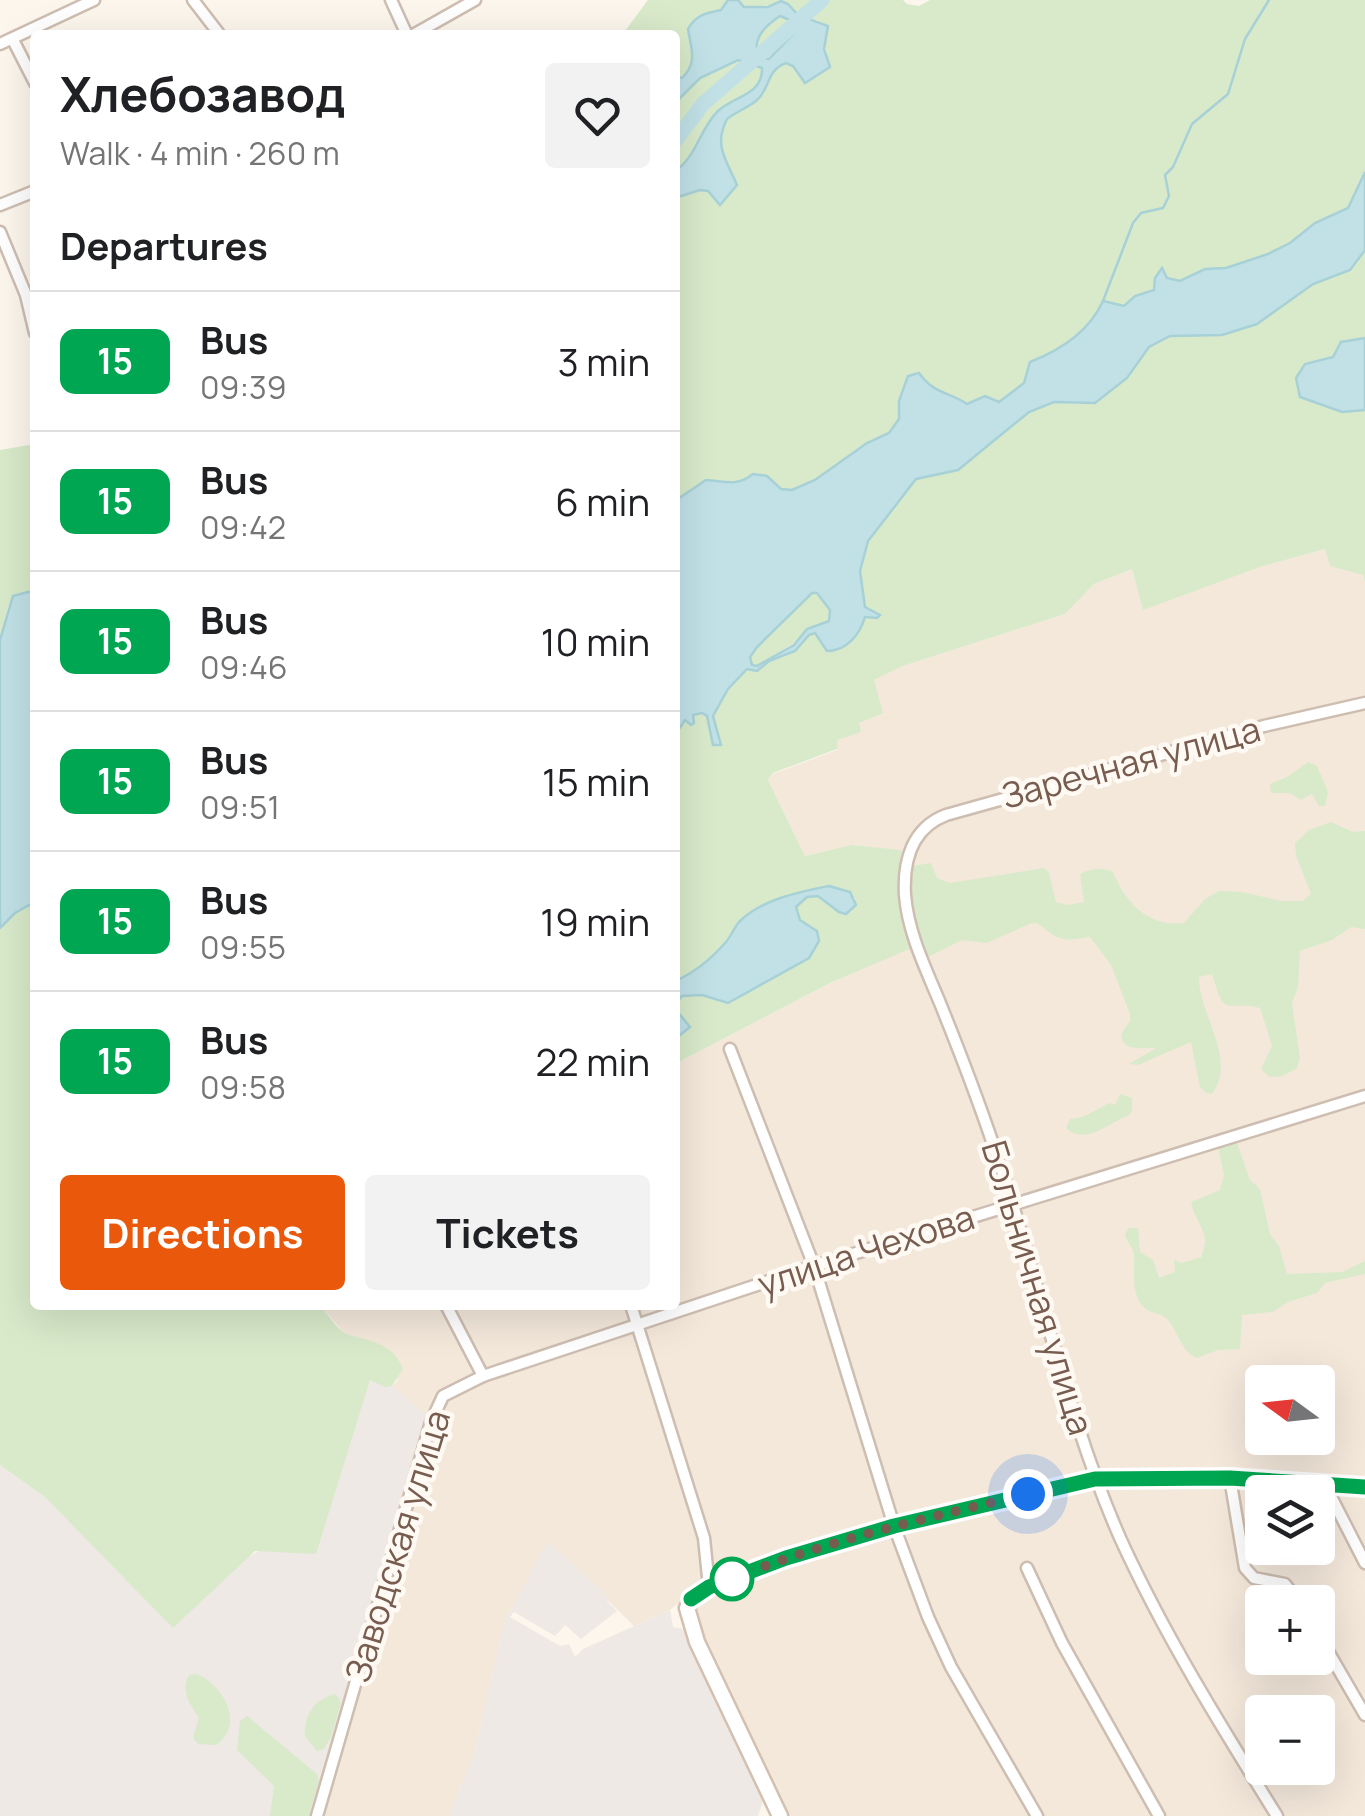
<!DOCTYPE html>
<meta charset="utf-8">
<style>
:root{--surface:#fff;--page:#f2f2f2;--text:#202124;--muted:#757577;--line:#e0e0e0;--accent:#ea580c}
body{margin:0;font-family:Manrope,sans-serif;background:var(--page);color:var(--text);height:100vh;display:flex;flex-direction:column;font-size:38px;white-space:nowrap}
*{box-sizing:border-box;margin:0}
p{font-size:32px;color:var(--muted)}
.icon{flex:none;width:55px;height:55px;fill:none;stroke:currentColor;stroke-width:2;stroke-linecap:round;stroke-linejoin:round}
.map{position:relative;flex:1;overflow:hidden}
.panel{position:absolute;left:30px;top:30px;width:650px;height:1280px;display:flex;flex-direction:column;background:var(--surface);border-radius:10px;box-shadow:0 10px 40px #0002}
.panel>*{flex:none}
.badge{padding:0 20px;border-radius:15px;font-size:35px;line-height:65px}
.needle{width:65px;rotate:285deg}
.buttons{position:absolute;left:1245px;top:1365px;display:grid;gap:20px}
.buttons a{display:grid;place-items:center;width:90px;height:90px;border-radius:10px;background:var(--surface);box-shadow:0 10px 40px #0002;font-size:50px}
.you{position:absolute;width:50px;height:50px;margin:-25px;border:8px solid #fff;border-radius:50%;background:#1a73e8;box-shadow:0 0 0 15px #1a73e833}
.map>.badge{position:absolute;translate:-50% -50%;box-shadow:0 0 0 5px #fff}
h2{padding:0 30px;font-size:38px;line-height:90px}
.round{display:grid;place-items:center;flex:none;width:105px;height:105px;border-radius:10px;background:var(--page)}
.head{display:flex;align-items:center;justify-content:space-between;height:170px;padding:0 30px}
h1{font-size:48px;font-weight:700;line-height:75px}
.action{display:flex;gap:20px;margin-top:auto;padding:20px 30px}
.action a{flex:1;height:115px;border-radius:10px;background:var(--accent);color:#fff;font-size:40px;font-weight:700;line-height:115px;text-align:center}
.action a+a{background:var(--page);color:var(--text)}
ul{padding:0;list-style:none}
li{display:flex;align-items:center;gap:30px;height:140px;padding:0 30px;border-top:2px solid var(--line)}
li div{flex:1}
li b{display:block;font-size:38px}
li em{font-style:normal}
li .badge{min-width:110px;font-weight:700;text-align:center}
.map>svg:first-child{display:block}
</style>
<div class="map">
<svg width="1365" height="1816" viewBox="0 0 1365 1816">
<rect width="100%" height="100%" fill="#fcf6ec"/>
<g fill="#f4e8db" fill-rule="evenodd">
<path d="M1325 549 1363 575 1365 583V1483L1089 1473 887 1523 703 1584 670 1610 634 1626 548 1542 505 1621 474 1755 449 1816H313L427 1417 392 1386 398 1380 343 1332 320 1305H675V1064L830 983 913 946 901 851 851 845 805 856 768 780 773 774 837 750 836 741 858 723 874 680 903 666 1065 614 1094 584 1132 569 1143 609 1260 567ZM1262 1382H1318V1438H1262Z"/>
<path d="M1225 1481 1365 1491V1816H1283L1192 1669 1135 1559 1101 1482ZM1262 1492H1318V1548H1262ZM1262 1602H1318V1658H1262ZM1262 1712H1318V1768H1262Z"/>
<path d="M1091 1486 1188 1683 1271 1816H786L703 1643 695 1613 702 1596 785 1563 891 1532Z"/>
</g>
<g fill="#eee9e4">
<path d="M373 1369 427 1416 313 1816H0V1465L45 1497 246 1558 263 1549Z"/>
<path d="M548 1541 609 1598 607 1601 617 1611 581 1639 565 1625 555 1636 514 1612 510 1617 560 1646 569 1644 575 1657 583 1649 670 1610 673 1627 684 1629 763 1801 758 1816H449L474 1755 505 1621Z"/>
</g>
<g fill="#d8eaca">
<path d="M648 0H728L721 10C706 13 696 15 688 29 692 48 698 63 682 78L675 76V35H622Z"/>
<path d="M738 0H903L907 4 919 6 930 0H1365V172L1348 208 1315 223 1290 243 1268 254 1226 268 1205 269 1180 281 1167 278 1162 269 1155 290 1135 296 1125 306 1103 302C1089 332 1061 349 1030 362L1024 383 999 402 985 396 967 404C948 391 935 394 919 373L901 391 899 419 889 433 867 443 815 480 792 490 781 489 767 477 732 484 706 480 675 501V198L700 190 709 191 732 173C716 151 715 121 743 107 750 103 757 102 762 94 767 84 769 66 783 64 795 61 816 66 830 67L819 21 798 15 788 4 744 7Z"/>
<path d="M781 16 792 21 794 33 769 59 759 58C752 38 765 26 781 16Z"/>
<path d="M739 60 762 68C763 95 734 96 718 111 700 128 696 158 675 171V103L700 78Z"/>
<path d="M1365 250V338L1341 342 1333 357 1306 364 1300 397 1342 412 1365 410V583L1363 575 1330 566 1325 549 1260 567 1143 610 1132 569 1094 584 1065 614 903 666 874 680 883 713 859 723 861 732 837 740V749L773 773 768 780 805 856 851 845 901 850 914 947 830 983 675 1064V1039L690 1027 677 1011 678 1000 682 996 702 995 728 1003 809 958 818 941 817 931C809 921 796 922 796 907L807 897 818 896 833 908 852 911 855 898 829 886 740 921 725 943 695 972 675 981V735L685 719H692L696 713 707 716 715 740 717 736 713 716 728 689 747 668 763 666 769 661 786 656 809 634C831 636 853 615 877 618L879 615 865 607 860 571 868 541 916 479 958 470 1029 412 1054 402 1080 404 1127 378 1149 347 1170 336 1222 335 1290 301 1313 284 1350 270Z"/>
<path d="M35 444V592H28L8 607 0 640V450Z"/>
<path d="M812 593H817L830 610 829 621 757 666 752 665 750 657 757 647Z"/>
<path d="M1308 762 1317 766 1328 792 1325 806H1319L1312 794 1301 800 1289 793H1271L1270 784 1287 777Z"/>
<path d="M1331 822 1353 832 1365 831V929L1351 927 1332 940 1300 951 1298 987 1292 1003 1300 1059 1296 1069 1282 1076 1269 1077 1261 1069 1272 1046 1260 1008C1223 999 1226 1021 1212 974L1199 977C1198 1013 1238 1059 1212 1094L1206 1093 1200 1087 1191 1042 1138 1065 1129 1064 1156 1048C1142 1047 1123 1053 1121 1034L1130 1021V1014L1111 965 1090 937 1068 940 1056 937 1037 923 1029 924 987 943 962 940 928 957C914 928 908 898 912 866L931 863 937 878 950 883 1044 868 1049 873 1056 902 1067 905 1084 902 1080 874C1090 869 1101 867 1113 872 1126 903 1147 927 1184 923L1205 899 1219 891 1242 892 1282 901H1303L1311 894 1296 856 1295 843 1309 830Z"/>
<path d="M29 905 35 907V1305H320C328 1314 338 1332 349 1335 371 1341 394 1344 403 1369L392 1386 385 1387 370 1380 316 1554 255 1551 173 1628 45 1497 0 1465V928L15 913Z"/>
<path d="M1120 1094 1132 1098V1111L1128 1116C1108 1123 1085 1146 1066 1128L1070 1119 1083 1117 1109 1103 1115 1105Z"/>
<path d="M1233 1141 1237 1143 1250 1180 1260 1189 1270 1234 1279 1246 1287 1274 1342 1272 1365 1261V1274L1325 1283 1317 1293 1288 1302 1273 1312 1242 1315 1240 1349 1218 1350 1197 1358C1180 1350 1179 1333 1168 1320 1162 1313 1152 1314 1146 1309 1130 1296 1135 1272 1134 1255 1134 1248 1126 1241 1125 1234L1129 1228H1138L1140 1252 1153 1260 1159 1278 1175 1272 1174 1260 1181 1263 1202 1257C1202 1251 1205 1246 1205 1241 1205 1228 1193 1216 1191 1202L1220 1190 1224 1175 1218 1146Z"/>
<path d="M196 1674C223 1684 246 1725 216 1745L198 1744 193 1738 199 1717C189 1705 181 1689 189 1675Z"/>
<path d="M336 1694 341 1703 331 1737 324 1749 317 1751 305 1736C303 1716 315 1698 336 1694Z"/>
<path d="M247 1716 317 1774 319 1781 309 1816H270L274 1786 237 1750 240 1721Z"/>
</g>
<g fill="#c1e1e6" stroke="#a7d1d7" stroke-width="2.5" fill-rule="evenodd">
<path d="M728 0H738L744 7H768L781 1 788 4 798 15 828 26 824 49 830 67 805 83 793 66 786 63C766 70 770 90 756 101 747 108 736 112 727 119 713 146 727 161 737 185L720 205 708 191 700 190 675 198V171C696 158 700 128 718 111 734 96 763 95 762 68L738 60 700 78 675 103V77L682 78C698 63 691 48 688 29 696 15 706 13 721 10ZM780 16 792 21 794 33 769 59 759 58C751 39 765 26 780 16Z"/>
<path d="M1365 172V250L1350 270 1313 284 1257 324 1222 335 1170 336 1149 347 1127 378 1095 403 1054 402 1029 412 958 470 916 479 868 541 860 571 865 607 880 615 877 618 865 617C860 634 847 651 827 651L815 633 809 635 795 651 769 661 757 671 747 669 728 689 713 716 721 745H713L707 716 702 713 693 715 694 723 691 725 685 720 675 735V501L706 480C725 481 737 487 753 474L767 476 781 489 792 490 815 480 867 443 889 433 899 419V401L908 376 919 373C935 395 948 391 967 404L985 396 999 402 1024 383 1030 362C1061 350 1089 332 1103 301L1124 306 1135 296 1154 290 1155 278 1162 268 1167 278 1180 281 1205 269 1226 268 1268 254 1290 243 1315 223 1348 208ZM812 593H817L830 610 829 621 807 629 794 645 757 666 752 665 750 657 757 647Z"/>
<path d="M1365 338V410L1342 412 1300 397 1296 378 1305 364 1333 357 1341 342Z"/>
<path d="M28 592H35V907L29 905 15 913 0 928V640L13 596Z"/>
<path d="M829 886 850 892 856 905 846 914 839 912 818 896 807 897 796 907 800 920 817 931 819 941 809 958 728 1003 702 995 682 996 678 1001 677 1011 690 1027 675 1039V981C694 973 712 958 726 942 731 936 734 928 739 922 762 899 799 892 829 886Z"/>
</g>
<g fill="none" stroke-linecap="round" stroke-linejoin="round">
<path stroke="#a7d1d7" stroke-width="2.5" d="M1103 301 1133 223 1141 213 1163 208 1169 196 1165 175 1173 167 1192 124 1228 94 1245 39 1269 0"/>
<path stroke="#c1e1e6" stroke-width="15" d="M675 141 703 104 822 0"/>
<defs>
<g id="street">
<path d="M193 0 220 35"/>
<path d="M391 0 407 35"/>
<path d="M413 35 475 0"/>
<path d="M13 40 35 83"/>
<path d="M0 44 94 0"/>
<path d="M0 205 35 191"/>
<path d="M0 232 26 295 35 333"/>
<path d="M730 1049 814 1266 894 1526 928 1617 951 1667 1037 1816"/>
<path d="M446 1305 483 1376"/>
<path d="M631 1305 704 1538 709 1587"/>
<path d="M1230 1478 1245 1568 1254 1578 1285 1584 1299 1602"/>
<path d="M1324 1483 1365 1563"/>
<path d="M1027 1568 1062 1643 1159 1816"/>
<path d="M1318 1634 1365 1715"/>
<path d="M317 1816 431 1422 443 1396 483 1376 814 1266 1365 1096"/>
<path d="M1277 1816C1221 1726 1165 1636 1121 1540 1065 1414 1039 1275 993 1144 977 1097 959 1050 940 1003 926 969 908 933 905 895 903 861 912 828 946 815L1264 726 1365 703"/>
</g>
<path id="secondary" d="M780 1816 697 1642 687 1608 694 1596 709 1587 786 1558 894 1526 1095 1479 1230 1478 1365 1487"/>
</defs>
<use href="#street" stroke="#cebeb1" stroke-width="15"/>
<use href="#secondary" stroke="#d4c0b1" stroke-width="19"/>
<use href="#street" stroke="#fff" stroke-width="10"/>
<use href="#secondary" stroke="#fff" stroke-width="14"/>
</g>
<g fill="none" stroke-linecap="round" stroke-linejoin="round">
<defs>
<path id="line" d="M691 1599 709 1587 786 1558 894 1526 1095 1479 1230 1478 1365 1487"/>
</defs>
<use href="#line" stroke="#fff" stroke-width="22"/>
<use href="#line" stroke="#00a651" stroke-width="15"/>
<path stroke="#775c4f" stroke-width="10" stroke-dasharray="0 18" d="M732 1579C827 1540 928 1518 1028 1494"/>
</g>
<circle fill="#fff" stroke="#00a651" stroke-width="5" cx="732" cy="1579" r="20"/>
<g text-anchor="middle" stroke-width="9" stroke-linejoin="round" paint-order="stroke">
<g font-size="35" fill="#775c4f" stroke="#fefaf3">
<text transform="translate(1131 763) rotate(-15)" y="12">Заречная улица</text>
<text transform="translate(866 1251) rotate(-18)" y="12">улица Чехова</text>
<text transform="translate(1037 1288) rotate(73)" y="12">Больничная улица</text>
<text transform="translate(398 1546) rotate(-73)" y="12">Заводская улица</text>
</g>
</g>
</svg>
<div class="buttons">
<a><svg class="needle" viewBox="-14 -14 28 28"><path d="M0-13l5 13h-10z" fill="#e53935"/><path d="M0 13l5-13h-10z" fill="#757577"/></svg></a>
<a><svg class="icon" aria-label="layers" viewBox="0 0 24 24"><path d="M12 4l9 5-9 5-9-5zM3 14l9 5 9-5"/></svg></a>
<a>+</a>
<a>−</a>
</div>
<div class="you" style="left:1028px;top:1494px"></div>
<section class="panel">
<div class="head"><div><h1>Хлебозавод</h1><p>Walk · 4 min · 260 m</p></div><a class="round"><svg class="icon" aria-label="heart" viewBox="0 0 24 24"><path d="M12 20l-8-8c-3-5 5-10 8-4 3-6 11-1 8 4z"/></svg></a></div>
<h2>Departures</h2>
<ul>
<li><span class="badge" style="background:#00a651;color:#fff">15</span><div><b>Bus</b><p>09:39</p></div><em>3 min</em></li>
<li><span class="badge" style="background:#00a651;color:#fff">15</span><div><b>Bus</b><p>09:42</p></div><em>6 min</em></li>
<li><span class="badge" style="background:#00a651;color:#fff">15</span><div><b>Bus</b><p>09:46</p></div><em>10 min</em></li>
<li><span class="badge" style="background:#00a651;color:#fff">15</span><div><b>Bus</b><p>09:51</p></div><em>15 min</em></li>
<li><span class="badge" style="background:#00a651;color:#fff">15</span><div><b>Bus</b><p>09:55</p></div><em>19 min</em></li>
<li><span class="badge" style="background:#00a651;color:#fff">15</span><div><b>Bus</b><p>09:58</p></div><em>22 min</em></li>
</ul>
<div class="action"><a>Directions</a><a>Tickets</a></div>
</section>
</div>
